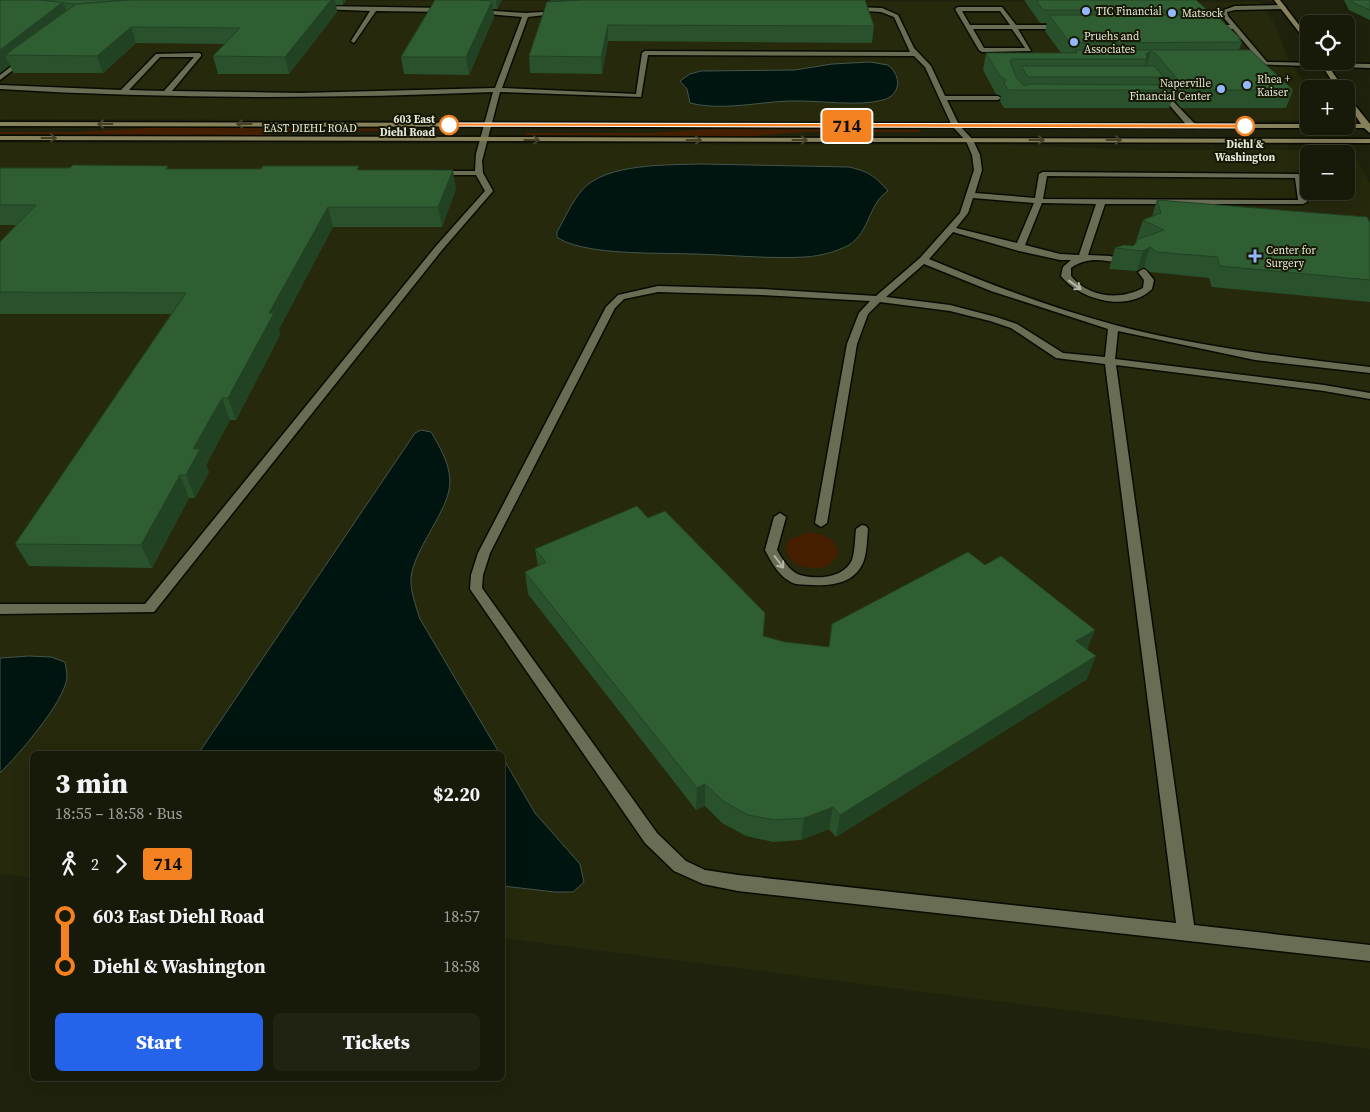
<!DOCTYPE html>
<meta charset="utf-8">
<style>
:root{--surface:#171a09;--page:#202312;--text:#f1f3f6;--muted:#9ea19c;--line:#36382a;--accent:#2563eb}
body{margin:0;font-family:"Source Serif 4",serif;background:var(--page);color:var(--text);height:100vh;display:flex;flex-direction:column;font-size:19px;white-space:nowrap}
*{box-sizing:border-box;margin:0}
p{font-size:16px;color:var(--muted)}
.icon{flex:none;width:28px;height:28px;fill:none;stroke:currentColor;stroke-width:2;stroke-linecap:round;stroke-linejoin:round}
.map{position:relative;flex:1;overflow:hidden}
.panel{position:absolute;left:30px;top:751px;width:475px;height:330px;display:flex;flex-direction:column;background:var(--surface);border-radius:8px;box-shadow:0 5px 20px #0002,0 0 0 1px var(--line)}
.panel>*{flex:none}
.badge{padding:0 10px;border-radius:4px;font-size:18px;line-height:32px}
.buttons{position:absolute;left:1300px;top:15px;display:grid;gap:10px}
.buttons a{display:grid;place-items:center;width:55px;height:55px;border-radius:8px;background:var(--surface);box-shadow:0 5px 20px #0002,0 0 0 1px var(--line);font-size:25px}
.map>.badge{position:absolute;translate:-50% -50%;box-shadow:0 0 0 2px #fff}
.legs{display:flex;align-items:center;gap:8px;height:55px;padding:0 25px;font-size:16px}
.legs p{margin-inline-start:auto}
.head{display:flex;align-items:center;justify-content:space-between;height:85px;padding:0 25px}
h1{font-size:28px;font-weight:800;line-height:38px}
.cta{display:flex;gap:10px;margin-top:auto;padding:10px 25px}
.cta a{flex:1;height:58px;border-radius:8px;background:var(--accent);color:#fff;font-size:20px;font-weight:800;line-height:58px;text-align:center}
.cta a+a{background:var(--page);color:var(--text)}
ul{padding:0 25px;list-style:none}
li{display:flex;align-items:center;gap:18px;height:50px;font-size:19px}
li i{display:grid;place-items:center;width:8px;height:100%;margin:0 6px;background:currentColor}
li i::after{content:'';width:12px;height:12px;margin:-6px;border:4px solid;border-radius:50%;background:var(--surface)}
li p{margin-inline-start:auto}
li:first-child i{background:linear-gradient(#0000 50%,currentColor 0)}
li:last-child i{background:linear-gradient(currentColor 50%,#0000 0)}
.map>svg:first-child{display:block}
</style>
<div class="map">
<svg width="1370" height="1112" viewBox="0 0 1370 1112">
<rect width="100%" height="100%" fill="#1f220c"/>
<g fill="#26290c">
<path d="M0 0 1259 2 1273 21 1289 59 1309 91V120L1164 122 0 119Z"/>
<path d="M0 143 1011 145 1143 150H1321L1344 154H1309V191H1346V155L1352 157 1358 162 1370 183V1049L503 938 502 754H32V878L0 874Z"/>
</g>
<g fill="#461f00">
<path d="M147 128 439 129 437 131H329L262 135 0 134V132H76Z"/>
<path d="M712 129 921 130V132H806L753 136 525 135 526 133H648Z"/>
<path d="M805 533C819 532 834 536 838 551 833 582 773 567 789 540Z"/>
</g>
<g fill="#00150f" stroke="#45554c">
<path d="M870 62 888 65C902 76 901 95 883 100 858 107 817 100 790 101 758 102 722 111 690 103L687 89 680 81 690 74 701 71 795 70 832 64Z"/>
<path d="M702 164 849 167C869 172 874 175 888 191 868 204 870 232 849 245 836 252 820 256 805 257 769 259 731 255 695 254 661 253 626 254 593 249 582 247 566 244 557 237V232C565 218 572 201 583 189 607 163 669 165 702 164Z"/>
<path d="M421 430 431 432C462 483 451 493 425 541 419 552 413 564 411 577 410 591 416 606 420 619L500 754H198L415 433Z"/>
<path d="M29 656 51 657 65 662C66 667 67 673 67 678 63 704 19 754 0 773V658Z"/>
<path d="M503 758 535 813 580 864 584 882 573 892H555L503 886Z"/>
</g>
<g fill="none" stroke-linecap="round" stroke-linejoin="round">
<defs>
<g id="lane">
<path d="M321 6 446 8 449 10 446 12 376 11 354 43 351 41 370 11 319 9Z"/>
<path d="M1235 6 1283 5 1286 7 1283 9 1235 10 1227 12 1228 16 1267 62 1370 64V68L1246 64V62L1260 61 1233 29H1214L1211 27 1214 25H1230L1222 16 1221 11Z"/>
<path d="M853 7 882 8 898 15 914 48 931 66 945 96H998L1001 98 998 100H947L959 125 973 140 980 155 982 170 975 193 1035 198 1039 174 1043 172 1298 174 1302 176 1307 202 1303 204H1105L1088 255 1110 256 1129 262 1125 265C1106 260 1088 256 1071 268V276C1088 297 1119 301 1143 288L1144 280 1138 272 1143 269 1146 270 1154 280 1152 289C1128 313 1080 300 1061 276L1063 267 1071 260H1060L1019 251 953 232 929 259C989 284 1051 308 1115 325 1199 347 1284 357 1370 367V373L1255 360 1118 331 1115 359 1324 385 1370 393V399L1324 391 1116 365 1194 925 1370 945V961L738 891 703 884 674 871 645 843 470 589 471 575 478 553 606 307 618 295 658 286 762 289 876 296 920 258 960 213 974 170 972 155 966 141 952 126 925 67 914 56 648 55 641 97 500 92 482 161 483 173 493 191 442 250 154 612 0 614V604H145L436 246 485 191 476 175H438L434 173 438 171H475L476 154 493 92C329 99 164 99 0 89V85L121 90 156 54 199 53 201 54V56L172 91 300 93 495 88 522 17 476 13 478 10 526 13 558 11 561 13 528 17 502 88 636 94 642 53 645 51 910 52 894 17 881 12 851 10ZM160 57H194L164 91 129 90ZM1047 176 1295 178 1298 200 1043 199ZM973 198 1034 203 1017 243 956 228 968 213ZM1042 203 1096 204 1079 255 1060 254 1025 245ZM924 264 991 291 1108 329 1105 357 1063 353 1017 324 996 317 950 305 886 297ZM658 292 762 295 870 301 859 313 847 344 815 523 821 527 827 523 857 344 868 314 880 302 950 311 990 321 1011 328 1056 358 1105 364 1176 923 738 875 705 870 686 861 657 833 482 588 483 575 490 553 615 308 624 299Z"/>
<path d="M958 7H1002L1016 25H1064L1067 27 1064 29H1018L1031 51 982 52 979 50 955 9ZM962 11H1000L1010 25H970ZM973 29H1012L1025 48H984Z"/>
<path d="M21 59 26 60 0 80V75Z"/>
<path d="M1155 98H1170L1195 124V128H1189L1166 101 1155 100Z"/>
<path d="M780 513 786 517 777 550C782 559 790 572 800 575 817 580 844 578 852 560 855 551 855 538 856 529L862 525 866 526 868 529C867 539 867 551 864 560 854 589 820 586 796 584 780 579 772 563 765 550L774 517Z"/>
</g>
<g id="secondary">
<path d="M1274 0H1280L1309 38V45Z"/>
<path d="M1319 61H1325L1344 89H1337Z"/>
<path d="M1346 94 1370 124V133L1364 128H1346L1343 126H1346V124H1361L1346 101Z"/>
<path d="M0 122 1309 124V126H1312L1309 128 0 126Z"/>
<path d="M0 136 1370 139V143L0 140Z"/>
</g>
</defs>
<use href="#lane" stroke="#090b00" stroke-width="3"/>
<use href="#secondary" stroke="#090b00" stroke-width="3"/>
<use href="#lane" fill="#696d54" fill-rule="evenodd"/>
<use href="#secondary" fill="#88825c" fill-rule="evenodd"/>
</g>
<g fill="#29512c">
<path d="M0 0H346L343 5H336L337 12 289 74H218L213 56 225 44 136 43 103 73H13L10 65 0 73Z"/>
<path d="M435 0H502L497 9H493L494 17 469 75 404 74 401 57Z"/>
<path d="M1024 0H1196L1207 10 1205 15 1241 39 1240 41 1242 42 1239 50 1293 90 1286 108H1181L1173 98 1169 108H1004L1000 101 1001 96 996 94 983 70 986 53H1061L1045 31 1047 23H1040Z"/>
<path d="M1344 0H1370V20L1349 10Z"/>
<path d="M547 2 874 26 872 43 608 41 602 74 530 73 529 56Z"/>
<path d="M0 168 360 170 456 189 442 227H333L279 329 280 335 236 420H230L206 465 209 472 195 498H189L152 568 29 566 15 544 171 314H0V242L16 225H0Z"/>
<path d="M1157 200 1370 223V302L1212 287 1209 278 1150 272 1144 267 1137 271 1109 269 1115 248 1133 246 1135 244 1143 220 1152 217Z"/>
<path d="M535 549 763 636 785 642 828 647 1087 649V679L836 837 829 829 801 840 773 842 746 836 722 823 705 806 696 810 528 594 525 572 538 566Z"/>
</g>
<g fill="#224224">
<path d="M331 0H335L337 12 289 74 285 57Z"/>
<path d="M342 0H346L343 5Z"/>
<path d="M497 0H502L497 9 496 1Z"/>
<path d="M492 1 494 17 469 75 466 57Z"/>
<path d="M63 2 69 18 5 55 10 65 0 73V50Z"/>
<path d="M608 25V41L602 74 601 57Z"/>
<path d="M131 27 136 43 103 73 97 56Z"/>
<path d="M1151 51 1146 68 1144 69 1147 59 1146 54Z"/>
<path d="M453 170 456 189 442 227 438 207Z"/>
<path d="M328 207 333 227 279 329 280 335 236 420 228 398 269 313Z"/>
<path d="M1150 247 1144 267 1137 271 1143 251Z"/>
<path d="M222 398 230 420 206 465 209 472 195 498 186 475 193 449Z"/>
<path d="M180 475 189 498 152 568 141 545Z"/>
<path d="M1095 630 1086 653 1076 641Z"/>
<path d="M1096 656 1087 679 836 837 840 815Z"/>
<path d="M705 784V806L696 810 697 788Z"/>
<path d="M833 807 829 829 801 840 804 818Z"/>
</g>
<g fill="#305e33" stroke="#224224">
<path d="M0 0H37L63 2 0 50Z"/>
<path d="M40 0H128L76 4Z"/>
<path d="M130 0H331L285 57 213 56 240 28 131 27 97 56 5 55 76 4Z"/>
<path d="M435 0H477L492 1 466 57H401Z"/>
<path d="M551 0H577L550 1Z"/>
<path d="M583 0H865L874 26 608 25 601 57 529 56 547 2Z"/>
<path d="M1036 0H1196L1207 10H1043Z"/>
<path d="M1352 0H1370V10L1352 2Z"/>
<path d="M1049 15H1216L1241 39H1238L1242 42 1070 43Z"/>
<path d="M1075 50H1250L1293 90H1187L1155 53 1151 51 1146 54 1147 59H1012L1010 61 1016 77 1024 86 1029 84 1170 85 1175 90H1008L1004 83 1006 80 1000 76 986 53H1077Z"/>
<path d="M1021 66H1154L1164 77H1028Z"/>
<path d="M73 165 168 166 166 169H261L263 166H359L357 170H453L438 207H328L269 313H274L228 398H222L193 449H200L186 475H180L141 545 15 544 186 293 0 292V242L36 205H0V168H70Z"/>
<path d="M1157 200 1367 217 1370 223V280L1220 266 1217 257 1157 252 1150 247 1143 251 1115 248 1124 245 1133 246 1137 242 1136 240 1164 230 1143 220 1161 213Z"/>
<path d="M637 506 648 518 665 511 765 613 763 636 785 642 829 647 832 624 968 552 985 565 1001 556 1095 630 1076 641 1096 656 840 815 833 807 804 818 775 820 748 815 723 801 705 784 697 788 525 572 546 562 535 549Z"/>
</g>
<defs><path id="oneway-shaft" d="M-6 0H5M1.5-3L5.5 0L1.5 3" fill="none" stroke-width="1.6" stroke-linecap="round" stroke-linejoin="round" transform="scale(1.25)"/></defs>
<g stroke="#444227">
<use href="#oneway-shaft" transform="translate(105 124) rotate(-180)"/>
<use href="#oneway-shaft" transform="translate(244 124) rotate(-180)"/>
<use href="#oneway-shaft" transform="translate(49 138)"/>
<use href="#oneway-shaft" transform="translate(532 140)"/>
<use href="#oneway-shaft" transform="translate(694 140)"/>
<use href="#oneway-shaft" transform="translate(800 140)"/>
<use href="#oneway-shaft" transform="translate(1037 140)"/>
<use href="#oneway-shaft" transform="translate(1114 140)"/>
</g>
<g stroke="#b4b7a5">
<use href="#oneway-shaft" transform="translate(1075 285) rotate(36)"/>
<use href="#oneway-shaft" transform="translate(779 562) rotate(53)"/>
</g>
<path fill="#f58220" stroke="#fff" d="M449 123 1245 124 1248 126 1245 128 447 126Z"/>
<g fill="#94b7fd" stroke="#161804" stroke-width="2">
<circle cx="1086" cy="11" r="5"/>
<circle cx="1172" cy="13" r="5"/>
<circle cx="1074" cy="42" r="5"/>
<circle cx="1247" cy="85" r="5"/>
<circle cx="1221" cy="89" r="5"/>
<path d="M1252.5 248.5h5v5h5v5h-5v5h-5v-5h-5v-5h5z"/>
</g>
<g fill="#fff" stroke="#f58220" stroke-width="2.5">
<circle cx="449" cy="125" r="9"/>
<circle cx="1245" cy="126" r="9"/>
</g>
<g text-anchor="middle" stroke-width="4" stroke-linejoin="round" paint-order="stroke">
<g font-size="11" fill="#e6e9db" stroke="#161804" text-anchor="start">
<text x="1096" y="15">TIC Financial</text>
<text x="1182" y="17">Matsock</text>
<text x="1084" y="40">Pruehs and<tspan x="1084" dy="13">Associates</tspan></text>
<text x="1257" y="83">Rhea +<tspan x="1257" dy="13">Kaiser</tspan></text>
<text x="1211" y="87" text-anchor="end">Naperville<tspan x="1211" dy="13">Financial Center</tspan></text>
<text x="1266" y="254">Center for<tspan x="1266" dy="13">Surgery</tspan></text>
</g>
<g font-size="11" font-weight="bold" fill="#e6e9db" stroke="#161804" text-anchor="end">
<text x="435" y="123">603 East<tspan x="435" dy="13">Diehl Road</tspan></text>
<text x="1245" y="148" text-anchor="middle">Diehl &amp;<tspan x="1245" dy="13">Washington</tspan></text>
</g>
<g font-size="11" fill="#e6e9db" stroke="#161804">
<text x="310" y="132">EAST DIEHL ROAD</text>
</g>
</g>
</svg>
<div class="buttons">
<a><svg class="icon" aria-label="locate" viewBox="0 0 24 24"><circle cx="12" cy="12" r="6"/><path d="M12 2v4M12 18v4M2 12h4M18 12h4"/></svg></a>
<a>+</a>
<a>−</a>
</div>
<b class="badge" style="left:847px;top:126px;background:#f58220;color:#111">714</b>
<section class="panel">
<div class="head"><div><h1>3 min</h1><p>18:55 – 18:58 · Bus</p></div><b>$2.20</b></div>
<div class="legs"><svg class="icon" aria-label="walk" viewBox="0 0 24 24"><circle cx="13" cy="4" r="2"/><path d="M13 8l-2 6 4 7M11 14l-3 7M7 12l3-4h3l4 4"/></svg>2<svg class="icon" aria-label="forward" viewBox="0 0 24 24"><path d="M9 5l7 7-7 7"/></svg><b class="badge" style="background:#f58220;color:#111">714</b></div>
<ul>
<li><i style="color:#f58220"></i><b>603 East Diehl Road</b><p>18:57</p></li>
<li><i style="color:#f58220"></i><b>Diehl &amp; Washington</b><p>18:58</p></li>
</ul>
<div class="cta"><a>Start</a><a>Tickets</a></div>
</section>
</div>
